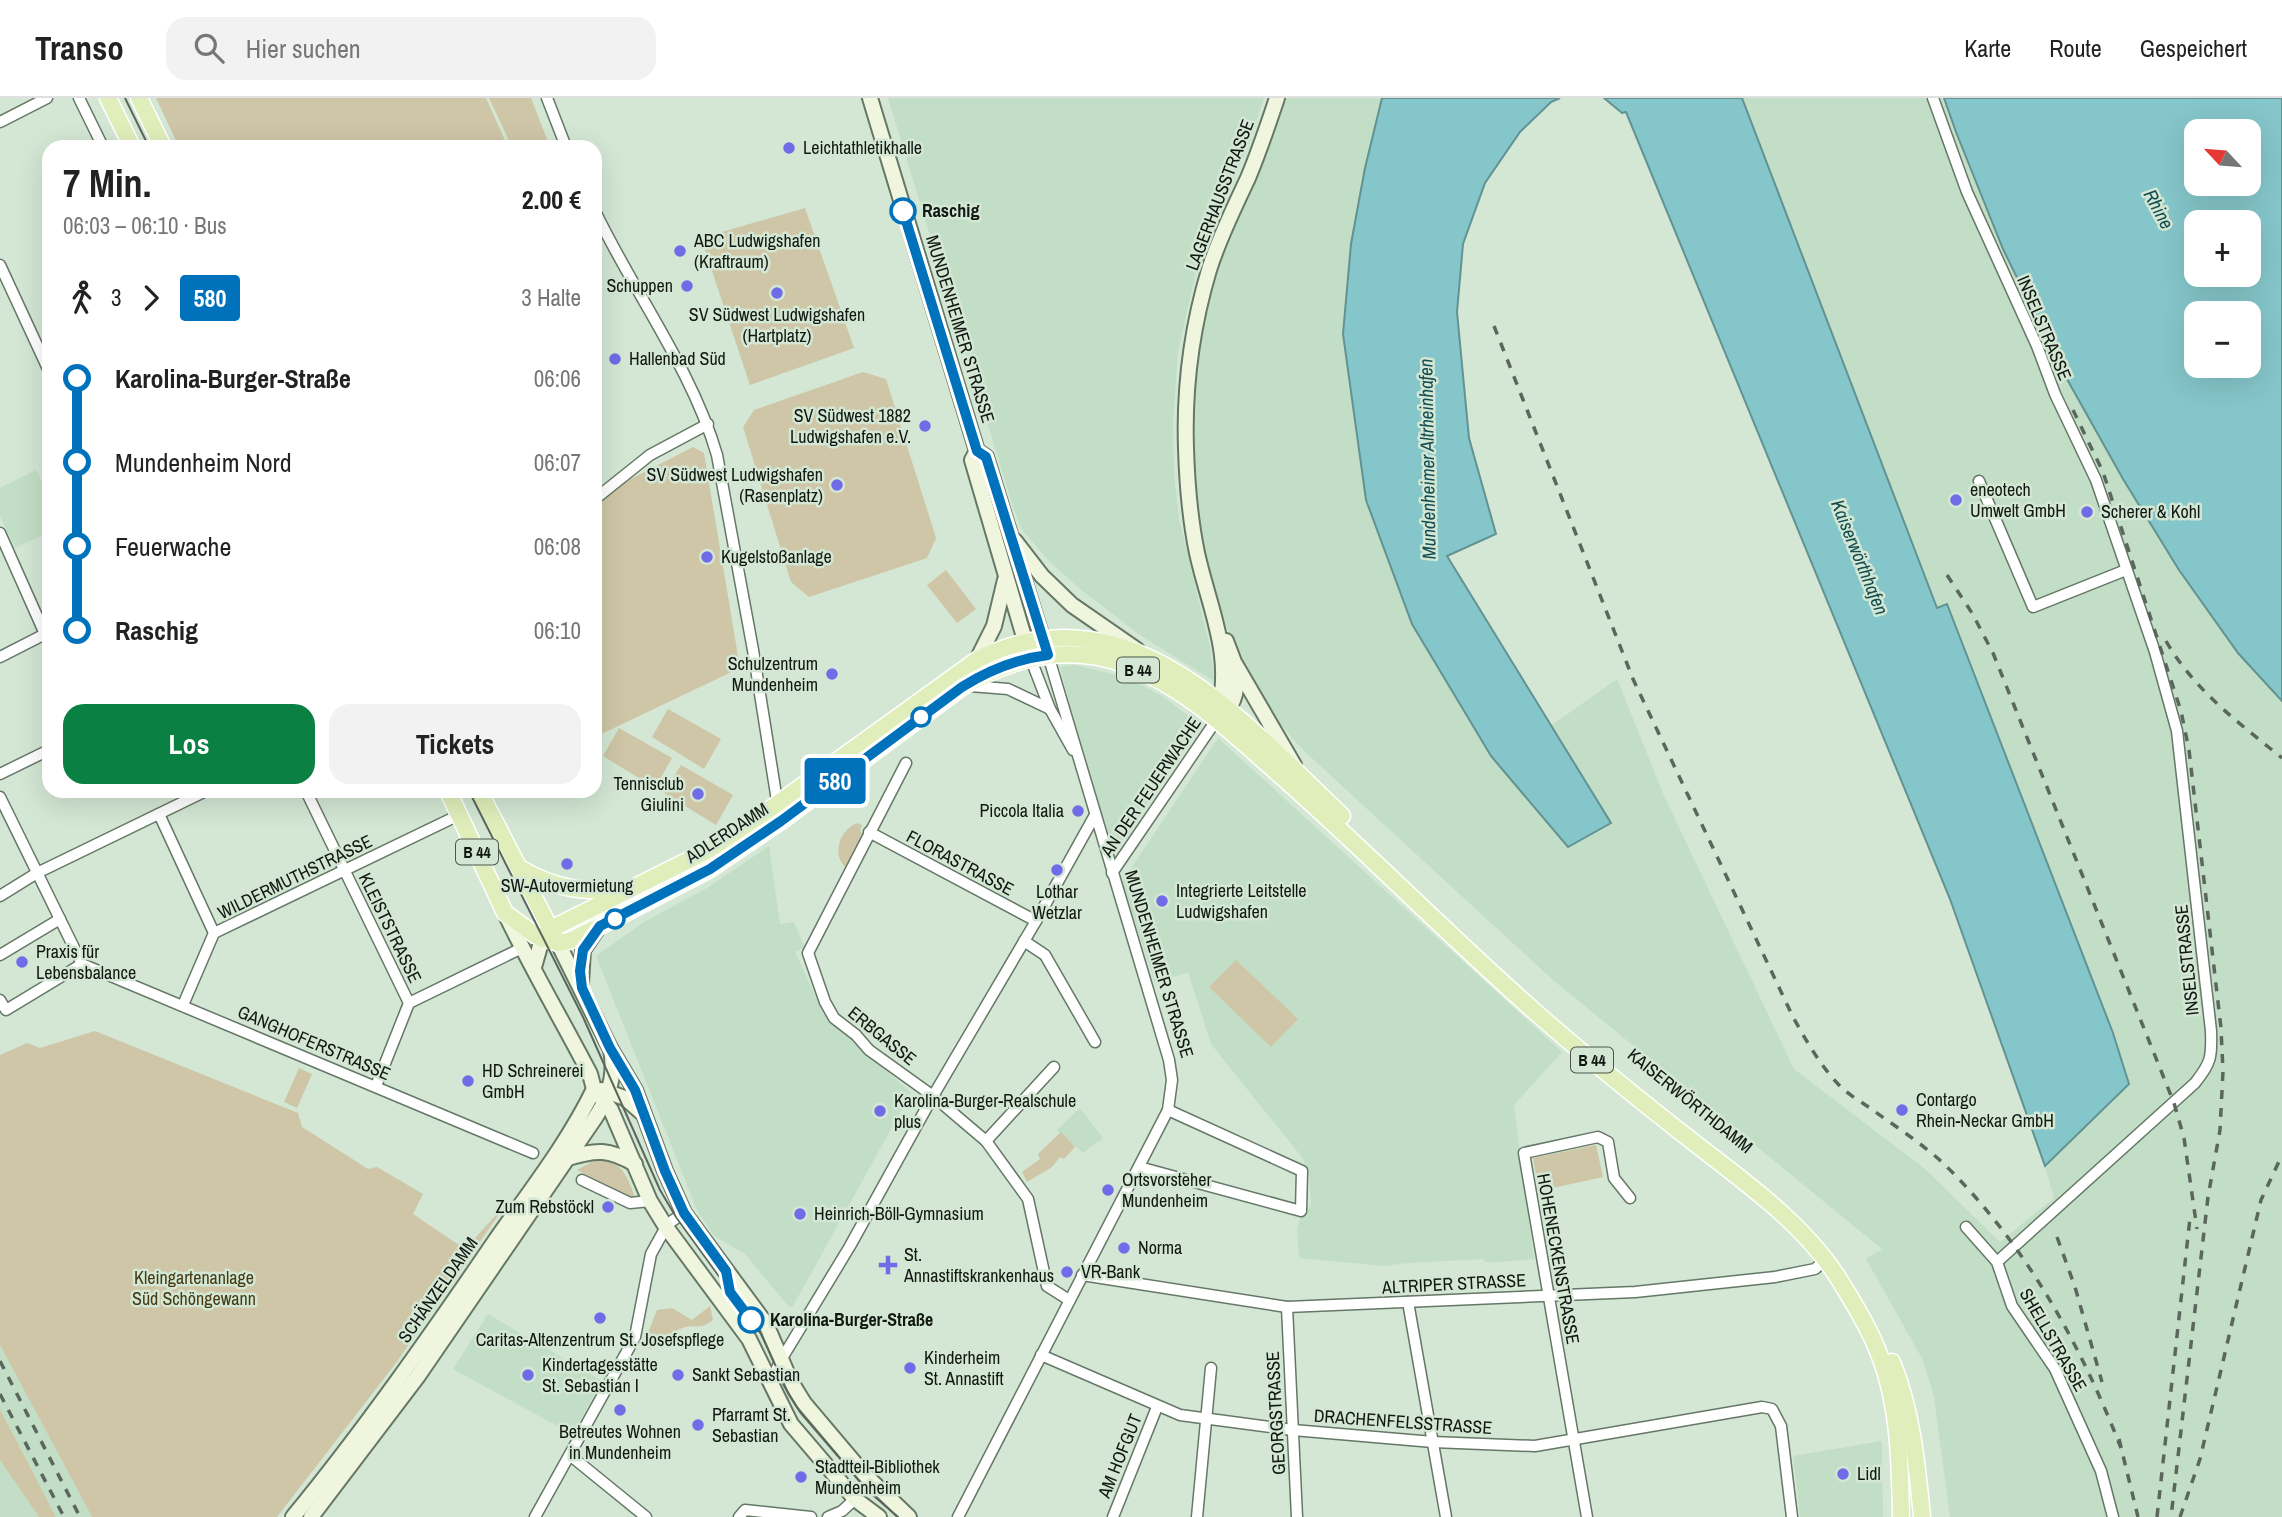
<!DOCTYPE html>
<html lang="de">
<meta charset="utf-8">
<style>
:root{--surface:#fff;--page:#f2f2f2;--text:#222;--muted:#767676;--line:#e0e0e0;--accent:#0b8043}
body{margin:0;font-family:"Archivo Narrow",sans-serif;background:var(--page);color:var(--text);height:100vh;display:flex;flex-direction:column;font-size:26px;white-space:nowrap}
*{box-sizing:border-box;margin:0}
p{font-size:23px;color:var(--muted)}
.icon{flex:none;width:38px;height:38px;fill:none;stroke:currentColor;stroke-width:2;stroke-linecap:round;stroke-linejoin:round}
.map{position:relative;flex:1;overflow:hidden}
.drawer{position:absolute;left:42px;top:42px;width:560px;height:658px;display:flex;flex-direction:column;background:var(--surface);border-radius:21px;box-shadow:0 7px 28px #0002}
.drawer>*{flex:none}
.badge{padding:0 14px;border-radius:5px;font-size:24px;line-height:46px}
.needle{width:46px;rotate:296deg}
.fabs{position:absolute;left:2184px;top:21px;display:grid;gap:14px}
.fabs a{display:grid;place-items:center;width:77px;height:77px;border-radius:14px;background:var(--surface);box-shadow:0 7px 28px #0002;font-size:35px}
.map>.badge{position:absolute;translate:-50% -50%;box-shadow:0 0 0 4px #fff}
.legs{display:flex;align-items:center;gap:10px;height:77px;padding:0 21px;font-size:23px}
.legs p{margin-inline-start:auto}
.overview{display:flex;align-items:center;justify-content:space-between;height:119px;padding:0 21px}
h1{font-size:38px;font-weight:700;line-height:52px}
.button{display:flex;gap:14px;margin-top:auto;padding:14px 21px}
.button a{flex:1;height:80px;border-radius:21px;background:var(--accent);color:#fff;font-size:28px;font-weight:700;line-height:80px;text-align:center}
.button a+a{background:var(--page);color:var(--text)}
ul{padding:0 21px;list-style:none}
li{display:flex;align-items:center;gap:24px;height:84px;font-size:26px}
li i{display:grid;place-items:center;width:10px;height:100%;margin:0 9px;background:currentColor}
li i::after{content:'';width:18px;height:18px;margin:-9px;border:5px solid;border-radius:50%;background:var(--surface)}
li p{margin-inline-start:auto}
li:first-child i{background:linear-gradient(#0000 50%,currentColor 0)}
li:last-child i{background:linear-gradient(currentColor 50%,#0000 0)}
header{display:flex;align-items:center;gap:42px;box-sizing:border-box;height:98px;padding:0 35px;background:var(--surface);border-bottom:2px solid var(--line)}
header strong{font-size:33px}
nav{display:flex;gap:38px;margin-inline-start:auto;font-size:24px}
.search{width:490px;height:63px;background:var(--page);display:flex;align-items:center;gap:18px;box-sizing:border-box;padding:0 24px;border-radius:21px;color:var(--muted);font-size:26px}
.map>svg:first-child{display:block}
</style>
<header>
<strong>Transo</strong>
<div class="search"><svg class="icon" aria-label="search" viewBox="0 0 24 24"><circle cx="10" cy="10" r="6"/><path d="M15 15l6 6"/></svg>Hier suchen</div>
<nav><a>Karte</a><a>Route</a><a>Gespeichert</a></nav>
</header>
<div class="map">
<svg width="2282" height="1419" viewBox="0 0 2282 1419">
<rect width="100%" height="100%" fill="#d3e7d4"/>
<g fill="#c3dec6">
<path d="M888 0H1264L1249 47 1212 130 1197 170 1178 253 1173 324 1174 376 1179 421 1210 549 1214 580 1212 582 1140 537 1080 491 1049 463 1023 433 1014 412Z"/>
<path d="M1283 0H1382L1365 70 1351 146 1343 236 1366 401 1412 526 1491 658 1568 749 1610 725 1552 627 1617 581 1665 700 1794 971 1925 1071 2000 1144 2054 1100 2045 1068 2129 986 2113 935 1947 507 1937 510 1742 0H1944L1956 34 2003 151 2063 274 2123 381 2176 468 2238 555 2282 603V1419H1950L1934 1299 1923 1262 1866 1161 1882 1151 1553 882 1302 651 1268 612 1244 570 1224 523 1212 483 1195 407 1192 339 1196 272 1214 177Z"/>
<path d="M36 372 49 400V434L15 450 0 418V390Z"/>
<path d="M1075 567 1128 580 1162 598 1201 627 1114 754 1082 653 1060 569Z"/>
<path d="M1218 640 1562 954 1514 1007 1534 1161 1498 1164H1485L1484 1161 1408 1165 1384 1168 1299 1160 1297 1131 1301 1116 1305 1117 1311 1107 1309 1074 1301 1058 1211 946 1188 874 1155 885 1122 784Z"/>
<path d="M769 748 780 826 794 824 805 849 795 854 824 916 911 995 793 1208 789 1209 745 1156 714 1138 697 1112 596 858 644 824 707 790Z"/>
<path d="M1080 1010 1103 1040 1083 1055 1057 1032Z"/>
<path d="M488 1216 602 1283 572 1336 453 1271Z"/>
<path d="M0 1247 92 1419H56L0 1311Z"/>
<path d="M1882 1343 1883 1419H1800L1793 1358Z"/>
<path d="M0 1362 11 1378 39 1419H0Z"/>
</g>
<g fill="#cec6a6">
<path d="M156 0H486L508 49H179Z"/>
<path d="M489 0H531L550 49H512Z"/>
<path d="M805 110 854 250 750 287 701 140Z"/>
<path d="M863 274 886 281 936 440 927 460 809 499 791 484 743 329 754 312Z"/>
<path d="M693 349 704 355 740 570 595 639V408L625 384Z"/>
<path d="M946 472 976 511 957 525 927 487Z"/>
<path d="M668 611 721 641 704 671 652 639Z"/>
<path d="M619 630 672 660 655 690 603 658Z"/>
<path d="M681 667 733 697 716 727 664 695Z"/>
<path d="M857 725 862 727 860 733 862 736 846 770C831 756 840 732 857 725Z"/>
<path d="M1236 862 1298 921 1271 949 1209 889Z"/>
<path d="M95 933 298 1015 302 1029 368 1071 377 1069 423 1096 413 1116 465 1151 506 1106 396 1265 277 1419H92L0 1247V957L27 945 40 950Z"/>
<path d="M299 970 312 976 297 1010 284 1004Z"/>
<path d="M1061 1034 1075 1049 1064 1061 1060 1059 1052 1069 1027 1084 1022 1074 1040 1061 1038 1056Z"/>
<path d="M1596 1047 1603 1079 1539 1093 1533 1060Z"/>
<path d="M595 1062C624 1062 627 1079 636 1102L577 1072Z"/>
<path d="M710 1208 713 1222C698 1234 696 1224 680 1231 670 1235 661 1245 651 1251L643 1248 657 1212 672 1210 692 1222Z"/>
<path d="M0 1311 56 1419H39L0 1362Z"/>
</g>
<g fill="#85c6ca" stroke="#629292" stroke-width="2" fill-rule="evenodd">
<path d="M1382 0H1560L1551 4 1520 34 1485 85 1463 146 1457 214 1469 340 1496 436 1447 458 1611 725 1568 749 1491 658 1412 526 1366 402 1343 236 1351 146 1365 70Z"/>
<path d="M1604 0H1742L1937 510 1947 506 2113 935 2129 986 2045 1068 1950 801 1626 14 1622 15Z"/>
<path d="M1944 0H2282V603L2238 555 2179 472 2123 381 2063 274 2003 151 1956 34ZM2249 33V86H2196V33ZM2249 124V177H2196V124ZM2196 215H2249V268H2196Z"/>
</g>
<g fill="none" stroke-linecap="round" stroke-linejoin="round">
<defs>
<g id="street">
<path d="M79 0 103 49"/>
<path d="M547 0 566 49"/>
<path d="M1933 0 1967 94 2037 248 2055 296 2096 382 2155 554 2177 633 2211 933C2212 959 2211 965 2195 985L1997 1164"/>
<path d="M0 24 47 0"/>
<path d="M595 113C633 193 692 271 717 357L753 552 778 709"/>
<path d="M0 167 49 273"/>
<path d="M1979 383 2033 509 2126 472"/>
<path d="M595 401 650 357 708 326"/>
<path d="M0 435 45 536"/>
<path d="M0 559 49 534"/>
<path d="M1030 559 1050 611 1073 652"/>
<path d="M970 588 1008 591 1050 611"/>
<path d="M906 665 808 855 825 904 834 920 856 937 869 952 933 998 986 1043 1028 1101 1047 1188 1069 1202"/>
<path d="M0 676 49 652"/>
<path d="M306 693 409 905"/>
<path d="M0 699 82 866"/>
<path d="M159 716 214 835"/>
<path d="M869 734 1036 823"/>
<path d="M1112 775 1217 621"/>
<path d="M0 798 37 775 206 693"/>
<path d="M1024 843 1045 857 1095 944"/>
<path d="M0 857 60 821"/>
<path d="M82 866 533 1055"/>
<path d="M0 902 6 912 82 866"/>
<path d="M183 907 214 835 459 717"/>
<path d="M376 988 409 905 522 850"/>
<path d="M986 1043 1054 969"/>
<path d="M1139 1069 1301 1113 1302 1073 1168 1012"/>
<path d="M582 1082 630 1105 650 1103"/>
<path d="M1966 1129 1997 1164 2012 1208 2055 1271 2101 1373 2113 1419"/>
<path d="M1082 1177 1287 1209 1635 1194 1775 1179 1815 1171 1825 1162"/>
<path d="M1408 1204 1446 1419"/>
<path d="M1287 1209 1297 1419"/>
<path d="M1041 1257 1180 1317 1293 1332 1433 1344 1535 1348 1762 1309 1772 1311 1781 1328 1792 1419"/>
<path d="M770 1284 781 1262 850 1148 933 998 1036 823 1095 717"/>
<path d="M571 1358 646 1419"/>
<path d="M535 1419 635 1239 651 1156 666 1129 672 1123 684 1115"/>
<path d="M739 1419 745 1412 811 1419"/>
<path d="M828 1419 842 1413 855 1401"/>
<path d="M958 1419 1168 1012 1172 982 1169 962 1048 557"/>
<path d="M1113 1419 1157 1309"/>
<path d="M1197 1419 1211 1270"/>
<path d="M1587 1419 1524 1055 1598 1039 1608 1044 1614 1080 1630 1100"/>
</g>
<g id="secondary">
<path d="M870 0 977 353 986 359 1046 553"/>
<path d="M977 353 972 362 1029 556"/>
<path d="M1015 443 1042 478 1072 507 1137 552"/>
<path d="M1226 543 1234 564 1294 667"/>
<path d="M977 562 994 528 1005 482"/>
<path d="M1218 615C1234 558 1209 510 1197 455 1190 421 1187 385 1186 350 1184 291 1192 229 1209 172 1219 140 1234 110 1248 80 1259 54 1268 27 1277 0"/>
<path d="M1221 618C1237 605 1238 588 1235 568"/>
<path d="M505 815C531 870 562 922 590 976L594 991 611 1012 650 1103 666 1129 749 1241 791 1326 855 1401 879 1419"/>
<path d="M558 845 610 950 635 992 665 1073 684 1115 766 1226 791 1284 804 1305 864 1376 909 1419"/>
<path d="M534 869 542 841"/>
<path d="M581 885 583 852 598 830"/>
<path d="M602 992 625 1000 641 1014"/>
<path d="M568 1060C597 1051 609 1051 635 1066"/>
<path d="M293 1419C365 1331 431 1237 495 1143 529 1094 568 1045 594 991"/>
<path d="M311 1419 418 1278 595 1020C609 999 616 977 611 952"/>
</g>
<g id="primary">
<path d="M108 0 132 49"/>
<path d="M139 0 163 49"/>
<path d="M448 693 505 815 535 837 558 845 569 843 600 828 710 771 781 723 962 589C1013 559 1069 545 1126 567 1186 589 1233 636 1281 678 1367 754 1447 836 1533 912 1584 957 1638 1001 1692 1043 1743 1083 1801 1123 1837 1178 1850 1199 1864 1221 1874 1244 1899 1298 1900 1360 1901 1419"/>
<path d="M479 693 555 840"/>
<path d="M521 771C557 792 583 793 624 793"/>
<path d="M542 841 551 831 703 755 737 735 977 562C1128 485 1244 625 1342 718"/>
<path d="M1892 1264C1912 1313 1917 1367 1922 1419"/>
</g>
</defs>
<use href="#street" stroke="#657766" stroke-width="13"/>
<use href="#secondary" stroke="#657766" stroke-width="18"/>
<use href="#primary" stroke="#fff" stroke-width="19"/>
<use href="#street" stroke="#fff" stroke-width="10"/>
<use href="#secondary" stroke="#f0f6dd" stroke-width="14"/>
<use href="#primary" stroke="#e0eebb" stroke-width="16"/>
<g stroke="#5b675c" stroke-width="2">
<path d="M125 0 149 49"/>
<path d="M469 693 583 919 660 1092 676 1119 761 1236 789 1297 800 1314 867 1392 898 1419"/>
</g>
<g stroke="#5b675c" stroke-width="3.5" stroke-dasharray="9 9" stroke-linecap="butt">
<path d="M1494 228 1633 581 1793 919C1807 944 1821 969 1841 989 1848 996 1858 1002 1867 1008 1892 1026 1920 1044 1943 1065 2025 1145 2080 1245 2121 1350"/>
<path d="M2073 312 2103 374 2181 613 2189 652 2221 930 2223 973 2220 1032 2208 1099 2171 1419"/>
<path d="M1947 477 1972 515 1993 555 2174 1005 2184 1040 2197 1131"/>
<path d="M2166 543C2194 592 2239 625 2282 660"/>
<path d="M2057 1139 2075 1189 2102 1284"/>
<path d="M0 1263 80 1419"/>
<path d="M0 1296 64 1419"/>
<path d="M2119 1341 2138 1419"/>
<path d="M2157 1419 2190 1120"/>
<path d="M2180 1419 2200 1361 2261 1102 2282 1057"/>
</g>
</g>
<g fill="none" stroke-linecap="round" stroke-linejoin="round">
<defs>
<path id="line-1" d="M751 1222 730 1194 726 1173 684 1115 665 1073 635 992 610 950 582 890 580 873 583 852 600 828 710 771 781 723 962 589C989 572 1016 561 1048 557L986 359 977 353 903 113"/>
</defs>
<use href="#line-1" stroke="#fff" stroke-width="16"/>
<use href="#line-1" stroke="#0072bc" stroke-width="10"/>
</g>
<g fill="#706be6" stroke="#d3e7d4" stroke-width="2.5">
<circle cx="789" cy="50" r="7"/>
<circle cx="680" cy="153" r="7"/>
<circle cx="687" cy="188" r="7"/>
<circle cx="777" cy="195" r="7"/>
<circle cx="615" cy="261" r="7"/>
<circle cx="925" cy="328" r="7"/>
<circle cx="837" cy="387" r="7"/>
<circle cx="1956" cy="402" r="7"/>
<circle cx="2087" cy="414" r="7"/>
<circle cx="707" cy="459" r="7"/>
<circle cx="832" cy="576" r="7"/>
<circle cx="698" cy="696" r="7"/>
<circle cx="1078" cy="713" r="7"/>
<circle cx="567" cy="766" r="7"/>
<circle cx="1057" cy="772" r="7"/>
<circle cx="1162" cy="803" r="7"/>
<circle cx="22" cy="864" r="7"/>
<circle cx="468" cy="983" r="7"/>
<circle cx="1902" cy="1012" r="7"/>
<circle cx="880" cy="1013" r="7"/>
<circle cx="1108" cy="1092" r="7"/>
<circle cx="608" cy="1109" r="7"/>
<circle cx="800" cy="1116" r="7"/>
<circle cx="1124" cy="1150" r="7"/>
<path d="M884.5 1156.5h7v7h7v7h-7v7h-7v-7h-7v-7h7z"/>
<circle cx="1067" cy="1174" r="7"/>
<circle cx="600" cy="1220" r="7"/>
<circle cx="910" cy="1270" r="7"/>
<circle cx="528" cy="1277" r="7"/>
<circle cx="678" cy="1277" r="7"/>
<circle cx="620" cy="1312" r="7"/>
<circle cx="698" cy="1327" r="7"/>
<circle cx="1843" cy="1376" r="7"/>
<circle cx="801" cy="1379" r="7"/>
</g>
<g fill="#fff" stroke="#0072bc" stroke-width="3.5">
<circle cx="903" cy="113" r="12"/>
<circle cx="921" cy="619" r="9"/>
<circle cx="615" cy="821" r="9"/>
<circle cx="751" cy="1222" r="12"/>
</g>
<g text-anchor="middle" stroke-width="5" stroke-linejoin="round" paint-order="stroke">
<g fill="#d3e7d4" stroke="#4b564c" stroke-width="2">
<rect x="1117" y="559.5" width="42" height="25" rx="5"/>
<rect x="456" y="741.5" width="42" height="25" rx="5"/>
<rect x="1571" y="949.5" width="42" height="25" rx="5"/>
</g>
<g font-size="16" font-weight="bold" fill="#111811">
<text x="1138" y="578">B 44</text>
<text x="477" y="760">B 44</text>
<text x="1592" y="968">B 44</text>
</g>
<g font-size="18" fill="#111811" stroke="#d3e7d4" text-anchor="start">
<text x="803" y="56">Leichtathletikhalle</text>
<text x="694" y="149">ABC Ludwigshafen<tspan x="694" dy="21">(Kraftraum)</tspan></text>
<text x="673" y="194" text-anchor="end">Schuppen</text>
<text x="777" y="223" text-anchor="middle">SV Südwest Ludwigshafen<tspan x="777" dy="21">(Hartplatz)</tspan></text>
<text x="629" y="267">Hallenbad Süd</text>
<text x="911" y="324" text-anchor="end">SV Südwest 1882<tspan x="911" dy="21">Ludwigshafen e.V.</tspan></text>
<text x="823" y="383" text-anchor="end">SV Südwest Ludwigshafen<tspan x="823" dy="21">(Rasenplatz)</tspan></text>
<text x="1970" y="398">eneotech<tspan x="1970" dy="21">Umwelt GmbH</tspan></text>
<text x="2101" y="420">Scherer &amp; Kohl</text>
<text x="721" y="465">Kugelstoßanlage</text>
<text x="818" y="572" text-anchor="end">Schulzentrum<tspan x="818" dy="21">Mundenheim</tspan></text>
<text x="684" y="692" text-anchor="end">Tennisclub<tspan x="684" dy="21">Giulini</tspan></text>
<text x="1064" y="719" text-anchor="end">Piccola Italia</text>
<text x="567" y="794" text-anchor="middle">SW-Autovermietung</text>
<text x="1176" y="799">Integrierte Leitstelle<tspan x="1176" dy="21">Ludwigshafen</tspan></text>
<text x="1057" y="800" text-anchor="middle">Lothar<tspan x="1057" dy="21">Wetzlar</tspan></text>
<text x="36" y="860">Praxis für<tspan x="36" dy="21">Lebensbalance</tspan></text>
<text x="482" y="979">HD Schreinerei<tspan x="482" dy="21">GmbH</tspan></text>
<text x="1916" y="1008">Contargo<tspan x="1916" dy="21">Rhein-Neckar GmbH</tspan></text>
<text x="894" y="1009">Karolina-Burger-Realschule<tspan x="894" dy="21">plus</tspan></text>
<text x="1122" y="1088">Ortsvorsteher<tspan x="1122" dy="21">Mundenheim</tspan></text>
<text x="594" y="1115" text-anchor="end">Zum Rebstöckl</text>
<text x="814" y="1122">Heinrich-Böll-Gymnasium</text>
<text x="1138" y="1156">Norma</text>
<text x="904" y="1163">St.<tspan x="904" dy="21">Annastiftskrankenhaus</tspan></text>
<text x="1081" y="1180">VR-Bank</text>
<text x="600" y="1248" text-anchor="middle">Caritas-Altenzentrum St. Josefspflege</text>
<text x="924" y="1266">Kinderheim<tspan x="924" dy="21">St. Annastift</tspan></text>
<text x="542" y="1273">Kindertagesstätte<tspan x="542" dy="21">St. Sebastian I</tspan></text>
<text x="692" y="1283">Sankt Sebastian</text>
<text x="712" y="1323">Pfarramt St.<tspan x="712" dy="21">Sebastian</tspan></text>
<text x="620" y="1340" text-anchor="middle">Betreutes Wohnen<tspan x="620" dy="21">in Mundenheim</tspan></text>
<text x="815" y="1375">Stadtteil-Bibliothek<tspan x="815" dy="21">Mundenheim</tspan></text>
<text x="1857" y="1382">Lidl</text>
</g>
<g font-size="18" fill="#111811" stroke="#d3e7d4">
<text transform="translate(1220 97) rotate(-69)" y="6">LAGERHAUSSTRASSE</text>
<text transform="translate(2044 230) rotate(67)" y="6">INSELSTRASSE</text>
<text transform="translate(960 231) rotate(73)" y="6">MUNDENHEIMER STRASSE</text>
<text transform="translate(1151 689) rotate(-56)" y="6">AN DER FEUERWACHE</text>
<text transform="translate(727 735) rotate(-33)" y="6">ADLERDAMM</text>
<text transform="translate(960 765) rotate(28)" y="6">FLORASTRASSE</text>
<text transform="translate(295 779) rotate(-26)" y="6">WILDERMUTHSTRASSE</text>
<text transform="translate(390 830) rotate(64)" y="6">KLEISTSTRASSE</text>
<text transform="translate(2187 862) rotate(-96)" y="6">INSELSTRASSE</text>
<text transform="translate(1159 866) rotate(73)" y="6">MUNDENHEIMER STRASSE</text>
<text transform="translate(882 938) rotate(39)" y="6">ERBGASSE</text>
<text transform="translate(314 945) rotate(23)" y="6">GANGHOFERSTRASSE</text>
<text transform="translate(1690 1003) rotate(39)" y="6">KAISERWÖRTHDAMM</text>
<text transform="translate(1558 1161) rotate(80)" y="6">HOHENECKENSTRASSE</text>
<text transform="translate(1454 1186) rotate(-3)" y="6">ALTRIPER STRASSE</text>
<text transform="translate(438 1192) rotate(-55)" y="6">SCHÄNZELDAMM</text>
<text transform="translate(2053 1242) rotate(60)" y="6">SHELLSTRASSE</text>
<text transform="translate(1276 1315) rotate(-93)" y="6">GEORGSTRASSE</text>
<text transform="translate(1403 1324) rotate(4)" y="6">DRACHENFELSSTRASSE</text>
<text transform="translate(1120 1358) rotate(-68)" y="6">AM HOFGUT</text>
</g>
<g font-size="18" font-weight="bold" fill="#111811" stroke="#d3e7d4" text-anchor="start">
<text x="922" y="119">Raschig</text>
<text x="770" y="1228">Karolina-Burger-Straße</text>
</g>
<g font-size="18" fill="#443912" stroke="#d3e7d4">
<text x="194" y="1186">Kleingartenanlage<tspan x="194" dy="21">Süd Schöngewann</tspan></text>
</g>
<g font-size="19" font-style="italic" fill="#134d51" stroke="#d3e7d4">
<text transform="translate(2159 111) rotate(62)" y="7">Rhine</text>
<text transform="translate(1427 361) rotate(-91)" y="7">Mundenheimer Altrheinhafen</text>
<text transform="translate(1860 459) rotate(68)" y="7">Kaiserwörthhafen</text>
</g>
</g>
</svg>
<div class="fabs">
<a><svg class="needle" viewBox="-14 -14 28 28"><path d="M0-13l5 13h-10z" fill="#e53935"/><path d="M0 13l5-13h-10z" fill="#767676"/></svg></a>
<a>+</a>
<a>−</a>
</div>
<b class="badge" style="left:835px;top:683px;background:#0072bc;color:#fff">580</b>
<section class="drawer">
<div class="overview"><div><h1>7 Min.</h1><p>06:03 – 06:10 · Bus</p></div><b>2.00 €</b></div>
<div class="legs"><svg class="icon" aria-label="walk" viewBox="0 0 24 24"><circle cx="13" cy="4" r="2"/><path d="M13 8l-2 6 4 7M11 14l-3 7M7 12l3-4h3l4 4"/></svg>3<svg class="icon" aria-label="forward" viewBox="0 0 24 24"><path d="M9 5l7 7-7 7"/></svg><b class="badge" style="background:#0072bc;color:#fff">580</b><p>3 Halte</p></div>
<ul>
<li><i style="color:#0072bc"></i><b>Karolina-Burger-Straße</b><p>06:06</p></li>
<li><i style="color:#0072bc"></i><span>Mundenheim Nord</span><p>06:07</p></li>
<li><i style="color:#0072bc"></i><span>Feuerwache</span><p>06:08</p></li>
<li><i style="color:#0072bc"></i><b>Raschig</b><p>06:10</p></li>
</ul>
<div class="button"><a>Los</a><a>Tickets</a></div>
</section>
</div>
